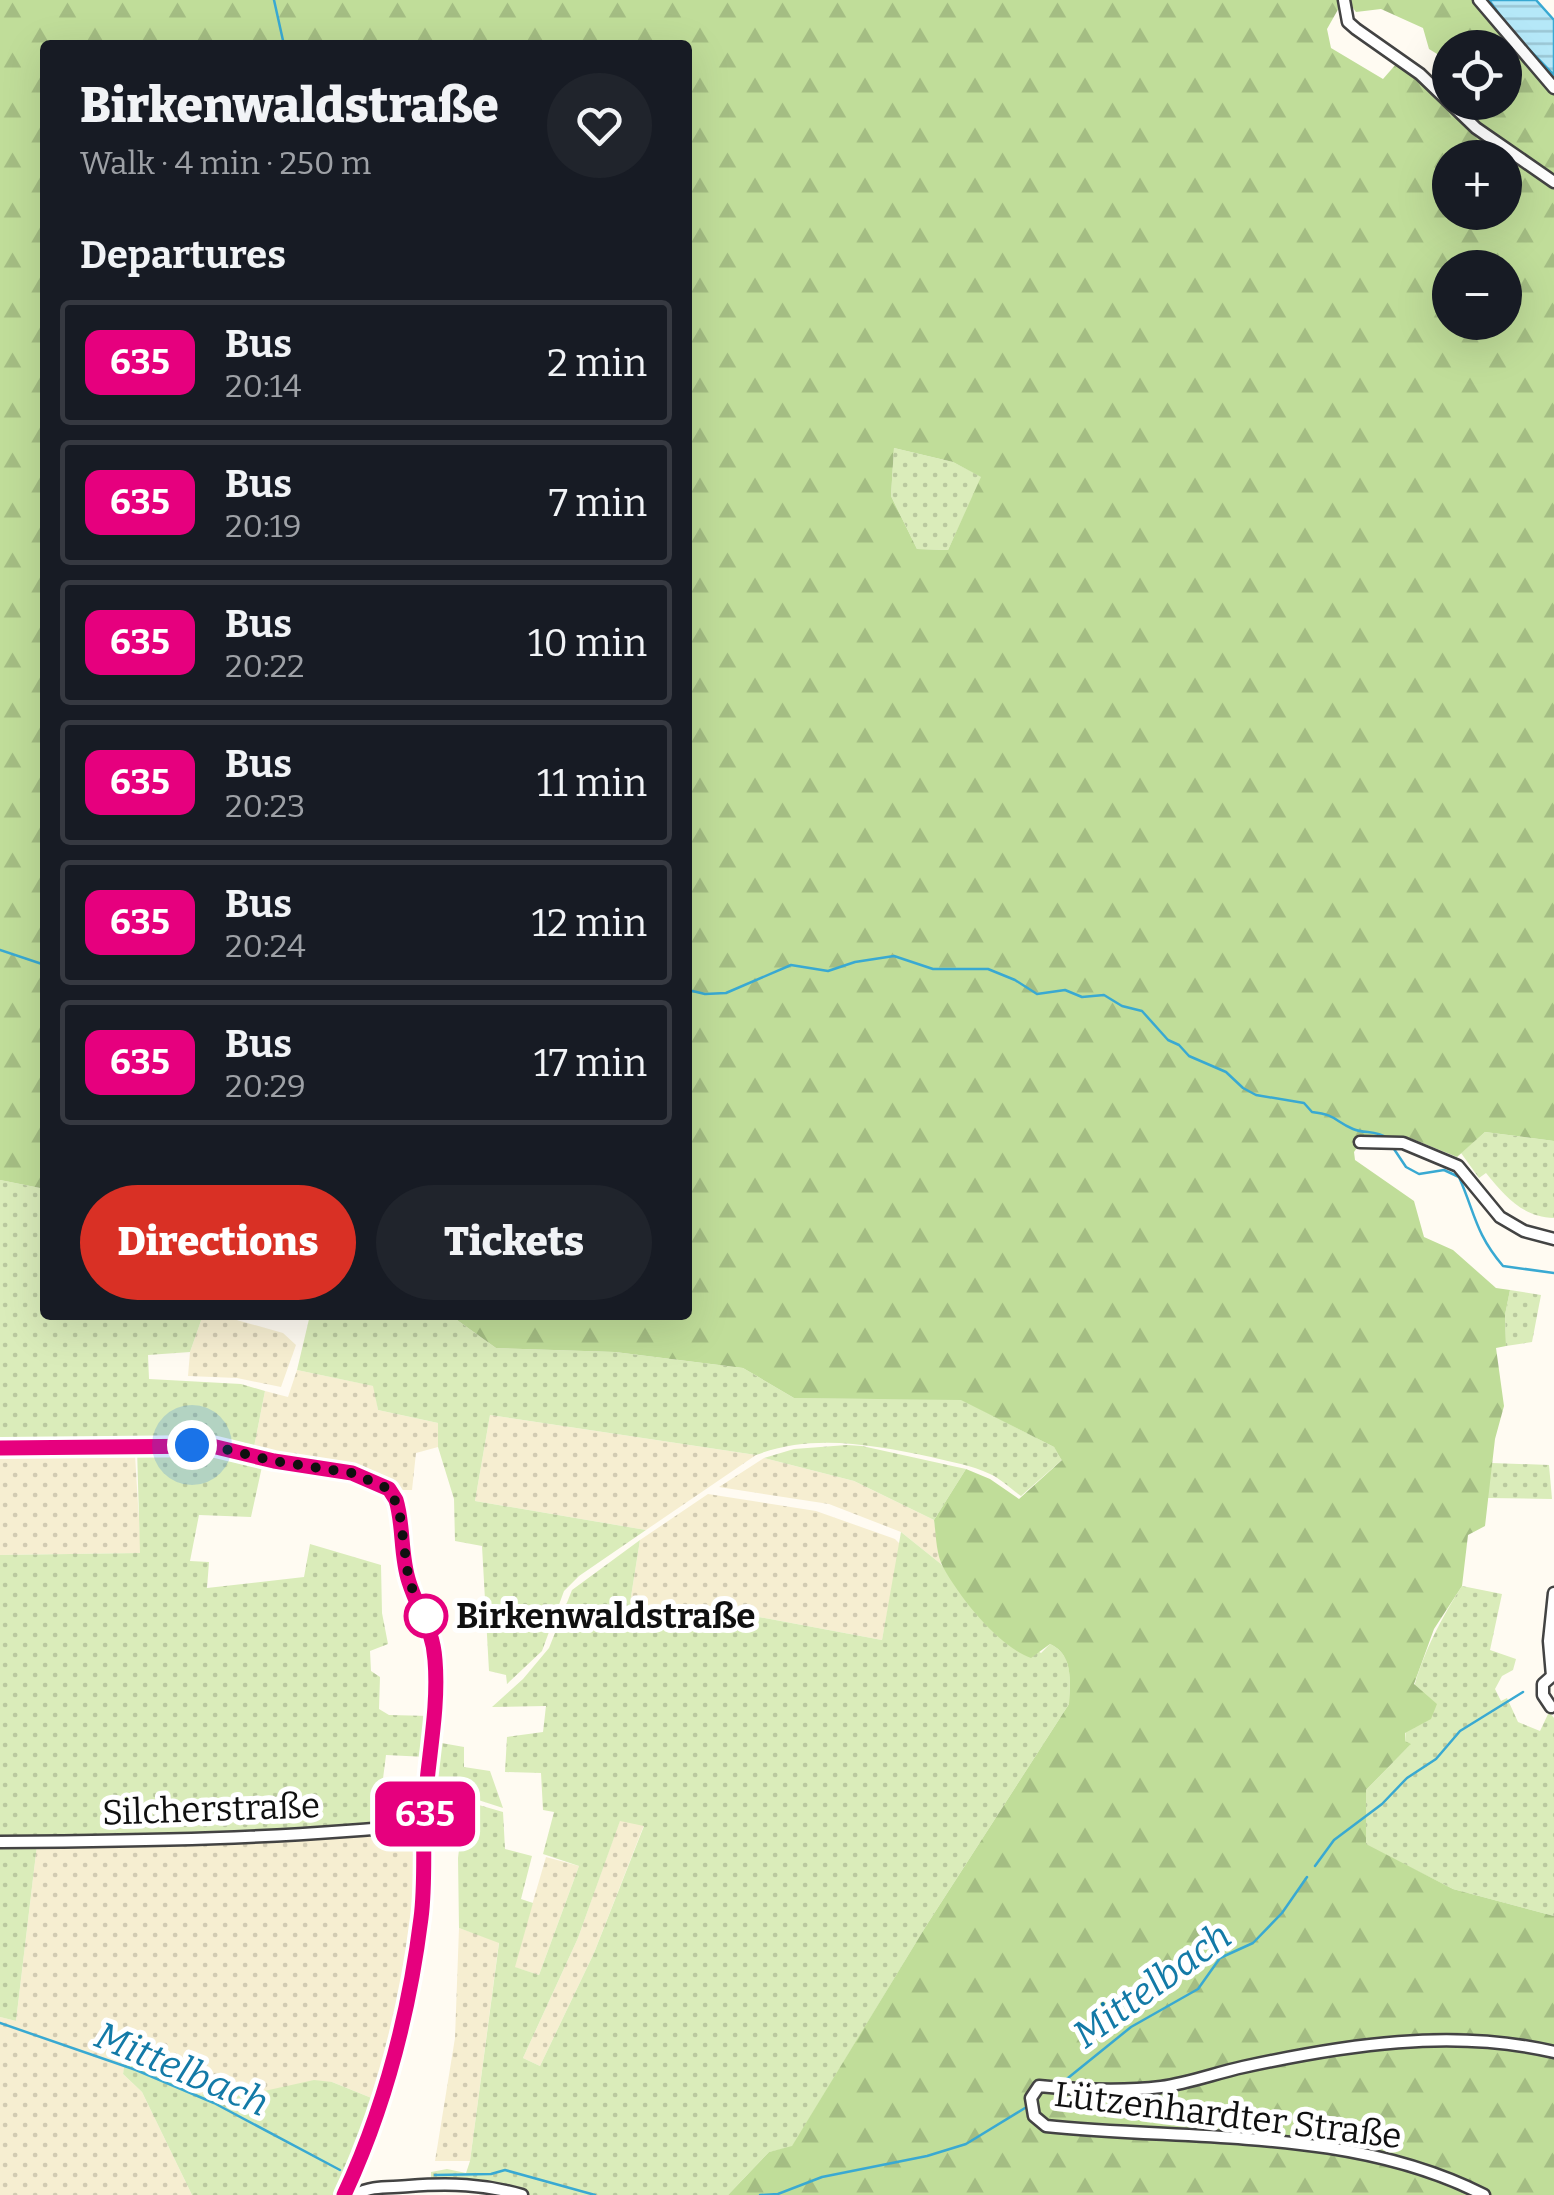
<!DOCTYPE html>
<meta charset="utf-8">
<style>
:root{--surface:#171b24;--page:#20242c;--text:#f1f3f6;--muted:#9ea1a6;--line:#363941;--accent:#d93025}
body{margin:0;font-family:Bitter,serif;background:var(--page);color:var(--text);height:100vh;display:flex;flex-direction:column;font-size:38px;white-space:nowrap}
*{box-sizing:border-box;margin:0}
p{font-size:32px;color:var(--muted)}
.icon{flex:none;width:55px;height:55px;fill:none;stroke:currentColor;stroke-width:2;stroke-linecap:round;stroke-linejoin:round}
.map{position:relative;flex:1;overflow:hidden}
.details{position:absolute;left:40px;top:40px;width:652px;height:1280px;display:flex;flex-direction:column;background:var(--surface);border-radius:10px;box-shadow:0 10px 40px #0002}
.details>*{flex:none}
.badge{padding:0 20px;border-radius:15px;font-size:35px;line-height:65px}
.controls{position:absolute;left:1432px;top:30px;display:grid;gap:20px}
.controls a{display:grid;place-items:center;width:90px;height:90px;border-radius:50%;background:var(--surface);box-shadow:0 10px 40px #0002;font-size:50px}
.you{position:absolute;width:50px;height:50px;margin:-25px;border:8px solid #fff;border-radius:50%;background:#1a73e8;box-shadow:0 0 0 15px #1a73e833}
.map>.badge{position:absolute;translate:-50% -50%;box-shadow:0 0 0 5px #fff}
h2{padding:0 40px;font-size:38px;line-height:90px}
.round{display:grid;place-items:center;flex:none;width:105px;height:105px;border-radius:52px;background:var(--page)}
.headline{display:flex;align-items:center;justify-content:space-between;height:170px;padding:0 40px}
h1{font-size:48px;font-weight:800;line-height:75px}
.cta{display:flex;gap:20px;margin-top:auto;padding:20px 40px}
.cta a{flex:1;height:115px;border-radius:60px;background:var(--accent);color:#fff;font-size:40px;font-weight:800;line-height:115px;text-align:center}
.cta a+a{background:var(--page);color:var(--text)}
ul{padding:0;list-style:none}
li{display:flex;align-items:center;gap:30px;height:125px;margin:0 20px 15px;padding:0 20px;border:5px solid var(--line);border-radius:10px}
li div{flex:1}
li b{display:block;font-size:38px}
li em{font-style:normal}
li .badge{min-width:110px;font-weight:700;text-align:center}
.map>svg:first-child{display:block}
</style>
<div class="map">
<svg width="1554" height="2195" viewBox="0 0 1554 2195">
<defs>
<pattern id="farmland-dots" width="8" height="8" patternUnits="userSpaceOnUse" patternTransform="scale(2.5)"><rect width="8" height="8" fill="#f6eed1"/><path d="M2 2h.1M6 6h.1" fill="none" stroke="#d2cbb2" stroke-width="1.8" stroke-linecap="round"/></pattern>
<pattern id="green-dots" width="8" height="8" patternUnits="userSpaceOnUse" patternTransform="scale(2.5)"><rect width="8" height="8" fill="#daecba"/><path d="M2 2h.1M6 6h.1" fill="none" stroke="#bac99f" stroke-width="1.8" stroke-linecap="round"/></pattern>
<pattern id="forest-firs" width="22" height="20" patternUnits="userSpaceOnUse" patternTransform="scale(2.5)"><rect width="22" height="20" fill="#c0dd99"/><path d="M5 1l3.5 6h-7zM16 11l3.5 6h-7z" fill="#a4bd83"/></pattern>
<pattern id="water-rules" width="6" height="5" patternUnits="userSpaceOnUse" patternTransform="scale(2.5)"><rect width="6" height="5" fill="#b5e8f8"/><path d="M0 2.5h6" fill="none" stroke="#9bc6d4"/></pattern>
</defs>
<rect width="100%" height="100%" fill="#fffbf2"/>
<g fill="url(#farmland-dots)">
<path d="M203 1315H219L283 1333 296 1345 281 1387 237 1378 188 1376 190 1352Z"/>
<path d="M297 1370 374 1386 378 1410 438 1423V1447L416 1453 412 1490H393L366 1474 253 1452 265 1391 288 1397Z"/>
<path d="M490 1415 756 1455 646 1530 475 1501Z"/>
<path d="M135 1455 141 1553 0 1555V1457Z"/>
<path d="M764 1458 854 1481 934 1520 941 1564 901 1532 829 1504 719 1487Z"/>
<path d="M708 1494 816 1511 895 1539 900 1544 882 1640 743 1614 630 1603 640 1540Z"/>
<path d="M620 1820 644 1825 594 1953 540 2066 523 2058 578 1938Z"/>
<path d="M409 1830 420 1835 422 1847 417 1919 391 2063 379 2101 332 2082 242 2096 207 2089 202 2096 126 2062 123 2074 142 2092 192 2195H0V2017L16 2021 37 1845Z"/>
<path d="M546 1857 579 1866 539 1975 514 1967Z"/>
<path d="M459 1928 499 1942 470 2161H435L455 2038Z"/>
</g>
<g fill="url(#green-dots)" fill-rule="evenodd">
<path d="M894 448 953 462 982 477 948 550 917 549 891 496Z"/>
<path d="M1485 1132 1554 1141V1218C1522 1217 1505 1196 1486 1173L1479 1178 1461 1153Z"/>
<path d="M0 1180 45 1189V1315H203L190 1352 148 1355 149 1379 241 1384 265 1391 253 1452C171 1432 84 1445 0 1445Z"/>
<path d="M1510 1290 1541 1295 1532 1342 1506 1346 1505 1315Z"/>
<path d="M310 1315H450L496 1348 615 1352 743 1368 794 1398 961 1399 1054 1447 1063 1459 1021 1496C1011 1489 1001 1479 990 1474 972 1465 950 1462 931 1457 873 1445 813 1433 756 1455L490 1415 475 1501 646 1530 579 1576 564 1591 542 1651 507 1684 506 1675 489 1671 482 1546 455 1541 454 1499 438 1447V1423L378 1410 373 1386 297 1370Z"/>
<path d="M847 1445 862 1446 966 1469 934 1520 854 1481 764 1458 794 1449Z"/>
<path d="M137 1448 213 1449 263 1462 251 1517 199 1515 190 1561 209 1562 207 1588 304 1577 310 1544 381 1565 382 1613 388 1644 370 1651 371 1671 380 1677 379 1709 389 1715 430 1716 426 1757 386 1755 377 1826 214 1834 0 1839V1555L140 1553Z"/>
<path d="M1492 1463 1549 1465 1552 1499 1487 1498Z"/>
<path d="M901 1532 941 1564 979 1616 1041 1653 1050 1644C1074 1655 1070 1681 1069 1704L926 1926 792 2147 769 2152 728 2195H529L488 2183 431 2180V2172L447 2169 466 2173 470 2161 499 1943 459 1928 458 1858 465 1801 503 1812 505 1849 532 1856 521 1899 533 1903 515 1967 539 1975 579 1866 543 1854 554 1812 543 1810 541 1773 505 1772 507 1737 543 1732 546 1706 492 1707 523 1679 549 1648 572 1590 640 1540 630 1603 743 1614 882 1640ZM620 1821 644 1826 594 1953 540 2066 523 2058 578 1938Z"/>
<path d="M1462 1586 1502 1594 1490 1650 1516 1659 1513 1670 1502 1676 1495 1689 1501 1701 1507 1698 1518 1722 1540 1731 1549 1712 1554 1718V1916L1453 1889 1366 1845V1790L1410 1745 1405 1741C1408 1684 1431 1634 1462 1586Z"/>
<path d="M436 1742 464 1747V1767L490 1771 503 1808 435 1786Z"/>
<path d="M0 1844 37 1845 16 2021 0 2017Z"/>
<path d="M125 2062 202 2095 207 2089 242 2096 314 2080 332 2082 379 2101 339 2195H192L142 2092 123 2074Z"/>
</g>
<path fill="url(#forest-firs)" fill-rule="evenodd" d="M0 0H1489L1512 32 1554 75V1141L1485 1132 1457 1157 1405 1136 1363 1139 1354 1152 1355 1160 1414 1201 1424 1237 1453 1250 1496 1288 1510 1290 1505 1315 1506 1346 1496 1348 1504 1406 1495 1439 1485 1526 1468 1535 1462 1586 1434 1629 1414 1684 1437 1704 1431 1719 1405 1733V1741L1411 1744 1366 1790V1844L1453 1889 1554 1916V2195H728L769 2152 792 2146 926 1926 1069 1704C1070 1682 1074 1655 1050 1644L1031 1658C998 1646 960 1598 943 1567 936 1554 936 1534 934 1520L966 1469 990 1479 1019 1499 1062 1460 1054 1447 961 1400 794 1398 743 1368 615 1352 496 1348 450 1315H688V45H45V1189L0 1180ZM1350 4 1356 12 1381 9 1423 28 1429 49 1447 60 1450 74V48H1505V102L1456 103 1460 119 1397 63 1383 79 1331 48 1327 29 1340 6ZM1450 158H1505V212H1450ZM1450 268H1505V322H1450ZM894 448 953 462 981 477 948 550 917 549 891 496Z"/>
<path fill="url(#water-rules)" stroke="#39a9d2" stroke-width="2.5" d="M1489 0H1536L1554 20V75L1512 32Z"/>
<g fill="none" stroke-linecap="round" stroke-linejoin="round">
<g stroke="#39a9d2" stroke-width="2.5">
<path d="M274 0 284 45"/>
<path d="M0 950 45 965"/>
<path d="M688 990 705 994 726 993 791 965 828 971 855 962 894 956 933 969H988L1015 980 1037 994 1065 990 1082 997 1104 995 1122 1006 1142 1011 1168 1040 1179 1045 1189 1056 1226 1072 1243 1088 1256 1095 1304 1103 1312 1112C1337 1115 1334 1121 1353 1129 1365 1134 1376 1130 1387 1138"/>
<path d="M1394 1149 1406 1167 1419 1174 1444 1170 1459 1177C1475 1213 1475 1233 1503 1266L1554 1273"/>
<path d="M1315 1866 1334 1840 1382 1804 1407 1778 1436 1759 1460 1731 1523 1692"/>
<path d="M0 2023 136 2070 214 2103 340 2170"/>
<path d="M1063 2082 1131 2027 1198 1989 1220 1958 1253 1943 1282 1913 1307 1877"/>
<path d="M435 2175 491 2174 505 2170 595 2195"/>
<path d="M760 2195 778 2194 822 2177 927 2156 966 2144 1025 2108"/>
</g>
<defs>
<g id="minor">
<path d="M1344 0 1348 22 1356 29 1420 74 1476 128 1554 182"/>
<path d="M1479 0 1554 88"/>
<path d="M1360 1142 1403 1143 1458 1166 1500 1217 1524 1231 1554 1239"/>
<path d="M0 1448 212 1446 274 1461 353 1473 389 1489 396 1500C404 1526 400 1556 409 1582 419 1612 433 1626 435 1660 439 1708 429 1757 425 1804 422 1840 425 1875 422 1910 413 2008 386 2107 344 2195"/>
<path d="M1551 1707 1543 1695V1684L1552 1676 1549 1641 1554 1593"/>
<path d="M0 1842C141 1841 284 1839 424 1824"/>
<path d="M354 2195C373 2185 389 2188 409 2186 450 2183 483 2184 522 2195"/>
<path d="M1484 2195C1351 2127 1191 2141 1046 2126L1034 2116 1031 2098 1039 2086C1081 2090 1120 2092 1161 2087 1189 2083 1216 2073 1243 2067 1344 2045 1452 2028 1554 2052"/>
</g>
</defs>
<use href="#minor" stroke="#434343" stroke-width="15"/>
<use href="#minor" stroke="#fff" stroke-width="10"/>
</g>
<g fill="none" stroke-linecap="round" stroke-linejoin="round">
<defs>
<path id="line" d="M0 1448 212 1446 274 1461 352 1473 389 1489 396 1500C404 1526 400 1555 409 1582 418 1611 433 1628 435 1660 439 1708 428 1757 425 1804 422 1842 426 1880 421 1918 409 2014 385 2107 344 2195"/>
</defs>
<use href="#line" stroke="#fff" stroke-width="22"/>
<use href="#line" stroke="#e6007e" stroke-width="15"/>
<path stroke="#101010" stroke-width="10" stroke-dasharray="0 18" d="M192 1445 212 1446 274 1461 352 1473 389 1489 399 1509 409 1582 426 1616"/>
</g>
<circle fill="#fff" stroke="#e6007e" stroke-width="5" cx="426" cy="1616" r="20"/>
<g text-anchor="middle" stroke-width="10" stroke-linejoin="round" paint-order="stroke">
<g font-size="35" font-weight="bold" fill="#101010" stroke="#fff" text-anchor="start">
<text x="456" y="1628">Birkenwaldstraße</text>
</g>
<g font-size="35" fill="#101010" stroke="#fff">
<text transform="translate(211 1809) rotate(-2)" y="12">Silcherstraße</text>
<text transform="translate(1228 2115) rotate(7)" y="12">Lützenhardter Straße</text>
</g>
<g font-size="38" font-style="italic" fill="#137aa7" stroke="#fff">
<text transform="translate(1152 1985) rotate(-36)" y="13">Mittelbach</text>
<text transform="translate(182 2069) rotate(23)" y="13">Mittelbach</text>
</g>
</g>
</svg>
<div class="controls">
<a><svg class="icon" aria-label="locate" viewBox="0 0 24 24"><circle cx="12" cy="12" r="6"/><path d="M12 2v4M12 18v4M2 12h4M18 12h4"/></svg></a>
<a>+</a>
<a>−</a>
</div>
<div class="you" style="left:192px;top:1445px"></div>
<b class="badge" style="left:425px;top:1814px;background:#e6007e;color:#fff">635</b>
<section class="details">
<div class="headline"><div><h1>Birkenwaldstraße</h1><p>Walk · 4 min · 250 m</p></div><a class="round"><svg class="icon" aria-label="heart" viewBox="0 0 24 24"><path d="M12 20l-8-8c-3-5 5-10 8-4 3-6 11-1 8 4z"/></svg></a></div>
<h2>Departures</h2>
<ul>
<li><span class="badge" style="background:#e6007e;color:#fff">635</span><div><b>Bus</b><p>20:14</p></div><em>2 min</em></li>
<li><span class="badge" style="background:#e6007e;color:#fff">635</span><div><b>Bus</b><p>20:19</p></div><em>7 min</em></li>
<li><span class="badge" style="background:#e6007e;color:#fff">635</span><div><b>Bus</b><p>20:22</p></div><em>10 min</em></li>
<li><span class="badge" style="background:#e6007e;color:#fff">635</span><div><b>Bus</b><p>20:23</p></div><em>11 min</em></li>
<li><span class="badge" style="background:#e6007e;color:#fff">635</span><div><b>Bus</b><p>20:24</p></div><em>12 min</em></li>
<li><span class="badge" style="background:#e6007e;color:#fff">635</span><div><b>Bus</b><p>20:29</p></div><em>17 min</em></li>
</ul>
<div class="cta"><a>Directions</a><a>Tickets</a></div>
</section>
</div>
